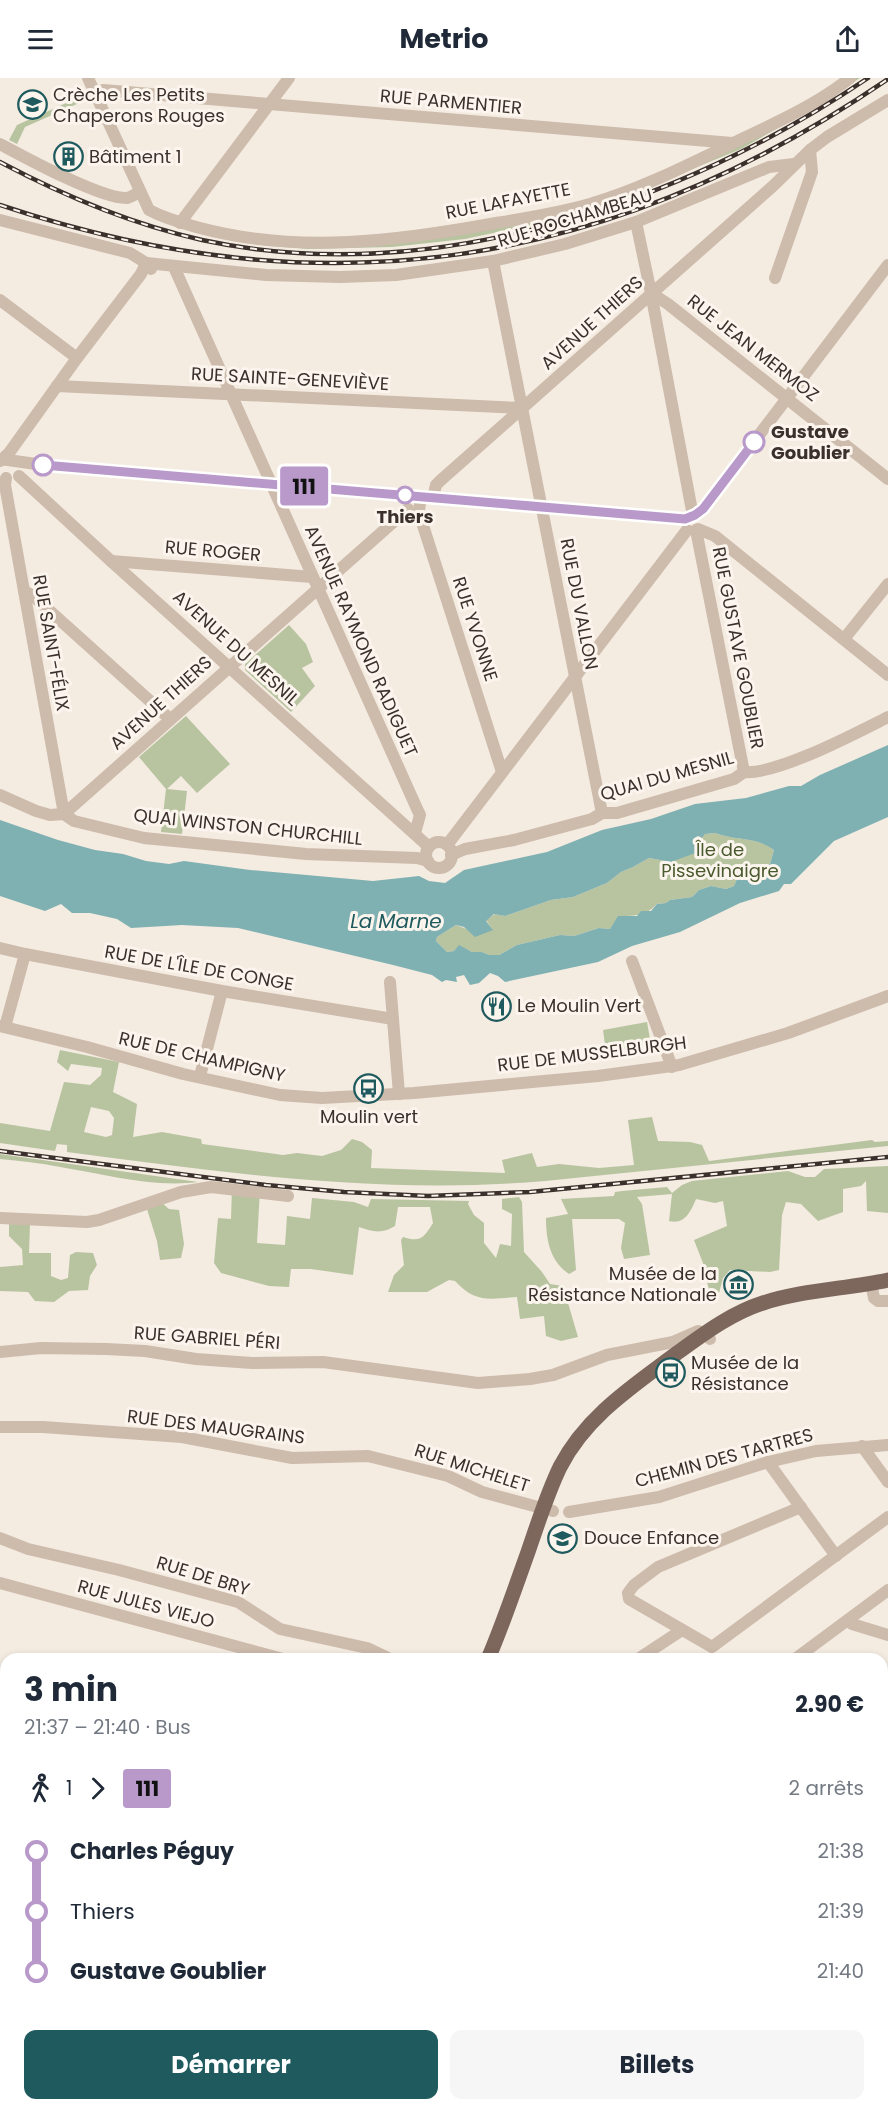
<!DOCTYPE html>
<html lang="fr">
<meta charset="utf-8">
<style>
:root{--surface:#fff;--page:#f6f6f7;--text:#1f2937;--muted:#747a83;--accent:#1f5a5e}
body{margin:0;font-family:Poppins,sans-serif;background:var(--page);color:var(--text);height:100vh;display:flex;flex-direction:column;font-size:22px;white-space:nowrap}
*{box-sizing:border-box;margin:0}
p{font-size:20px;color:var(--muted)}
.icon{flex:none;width:33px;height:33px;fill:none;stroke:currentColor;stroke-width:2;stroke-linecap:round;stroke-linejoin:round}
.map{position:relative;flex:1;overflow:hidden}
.side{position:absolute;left:0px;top:1575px;width:888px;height:458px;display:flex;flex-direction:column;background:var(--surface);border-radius:18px 18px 0 0;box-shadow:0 3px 9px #0003}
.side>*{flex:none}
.badge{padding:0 12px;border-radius:4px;font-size:21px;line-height:39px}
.map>.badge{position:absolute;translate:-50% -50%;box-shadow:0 0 0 3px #fff}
.legs{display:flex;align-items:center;gap:9px;height:66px;padding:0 24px;font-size:20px}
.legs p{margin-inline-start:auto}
.summary{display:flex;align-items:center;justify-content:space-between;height:102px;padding:0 24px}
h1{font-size:33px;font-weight:700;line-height:45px}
.cta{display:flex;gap:12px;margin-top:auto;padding:12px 24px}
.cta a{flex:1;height:69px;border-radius:12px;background:var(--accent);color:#fff;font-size:24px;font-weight:700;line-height:69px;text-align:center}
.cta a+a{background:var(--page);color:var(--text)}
ul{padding:0 24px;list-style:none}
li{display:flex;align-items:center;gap:21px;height:60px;font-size:22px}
li i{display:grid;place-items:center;width:9px;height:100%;margin:0 8px;background:currentColor}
li i::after{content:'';width:15px;height:15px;margin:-8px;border:4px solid;border-radius:50%;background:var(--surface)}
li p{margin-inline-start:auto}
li:first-child i{background:linear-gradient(#0000 50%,currentColor 0)}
li:last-child i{background:linear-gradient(currentColor 50%,#0000 0)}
header{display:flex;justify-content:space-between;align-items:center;height:78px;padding:0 24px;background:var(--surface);font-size:27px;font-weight:700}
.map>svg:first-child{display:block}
</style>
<header><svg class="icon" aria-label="menu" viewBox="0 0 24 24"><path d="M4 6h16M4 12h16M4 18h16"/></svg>Metrio<svg class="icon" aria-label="share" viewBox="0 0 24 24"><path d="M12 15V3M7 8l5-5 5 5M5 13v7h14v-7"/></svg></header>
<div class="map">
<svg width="888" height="2032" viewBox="0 0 888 2032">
<rect width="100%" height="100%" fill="#f4ebe1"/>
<g fill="#b8c4a0" fill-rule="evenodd">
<path d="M855 0H860L817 28 741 71 617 122 569 139 465 161 392 169 307 171 260 167 213 159 260 166 316 168 611 122Z"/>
<path d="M84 17 86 22 25 49 17 66 9 62 17 47Z"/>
<path d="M289 547 306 566 313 584 302 590 315 608 291 634 245 592V586Z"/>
<path d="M186 638 230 686 197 715 181 698 167 711 187 713 182 756 161 754 166 711 139 679Z"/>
<path d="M715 755C737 763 755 758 774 772L770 786 750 796H739L734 808 726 811 711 808 699 812 692 819 670 822 666 825 657 826C646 838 634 838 619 838L610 851 599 850 574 858 560 857 517 867 499 877H489L482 874H472L459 868 454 873 447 874 436 863 437 859 456 847 480 856 492 851 486 842 495 836 505 838 551 822 573 819 607 805 621 794 633 789 649 780 671 784 698 765 705 756Z"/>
<path d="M647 944 651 967 606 974 603 952Z"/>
<path d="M60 972 119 984 113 1014 137 1026 133 1059 162 1054 201 1061 202 1066 283 1077 297 1075 322 1078 341 1072 352 1061 362 1064 372 1072 371 1090 505 1095 502 1082 532 1075 537 1089 559 1086 599 1090 634 1087 628 1042 652 1039 658 1063 690 1064 702 1067 709 1083 872 1062 875 1064 888 1063V1068L545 1103C384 1117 226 1095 67 1074V1067L57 1066 55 1073 0 1065V1045L50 1053 64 1004 90 1007 101 997 102 990 71 986 68 993 57 984ZM91 1029 109 1033 114 1040 112 1057 106 1059 84 1054Z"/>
<path d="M0 1076 198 1104C152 1110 105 1096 60 1089 40 1085 20 1083 0 1081Z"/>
<path d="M888 1088V1135L867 1133 866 1103 861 1108 843 1111V1134L818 1143 801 1126 786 1124 782 1137 779 1192 770 1194 730 1192 723 1200 719 1215 709 1212 703 1185 694 1162 727 1148 723 1123 715 1125 696 1121C691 1133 685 1147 669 1143L672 1116 637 1119 642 1126 650 1177 624 1181 621 1170 625 1145 619 1141H572L576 1192 569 1196C550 1183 546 1162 546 1140L568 1136 561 1121 614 1118 615 1114 622 1113 667 1109 672 1115 682 1107 692 1103 788 1093 805 1099H815L824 1091Z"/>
<path d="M232 1108 260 1111 257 1165 285 1167 287 1138 310 1141 312 1120 354 1124 368 1129 371 1121 469 1123 468 1126 474 1137 484 1145V1165L496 1180 500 1166 511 1168 512 1136 502 1131V1121L519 1119 522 1124 524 1174 542 1194 550 1206 563 1208 578 1259 561 1263 546 1258 544 1238 520 1241 517 1219C489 1221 475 1225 455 1203L449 1202 427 1214H388L394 1197 404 1187 401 1162 403 1159C421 1165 424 1159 433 1145L430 1129H398L395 1148C381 1156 374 1154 359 1149L353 1197 311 1191H291L289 1209 269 1208 221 1195 214 1185 218 1140 231 1141Z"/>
<path d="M162 1125 169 1131 179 1132 184 1166 181 1180 160 1182 157 1163 146 1128Z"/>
<path d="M9 1146H30L29 1175H51V1198L61 1202 68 1200 70 1177 76 1174 93 1175 97 1187 90 1198 88 1212 69 1213 54 1224 35 1223 28 1214 0 1213V1189L23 1187 22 1171 9 1158Z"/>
<path d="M0 1711H6V1990L0 1989Z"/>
<path d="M888 2014V2032H675L676 2028 698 2026H882V2016Z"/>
<path d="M157 2026 201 2027 202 2031 212 2032H148Z"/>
</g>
<path fill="#7fb0b2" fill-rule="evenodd" d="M888 667V739L834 763 791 806H784L779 813 740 825 680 854 632 868 598 884 505 904 498 898 490 895 479 905 470 907 464 897 456 899 457 904 446 902 442 904 432 897 393 887 238 850 182 847 131 850 117 841 90 835H72L61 826 45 833 0 818V742L58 762 95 772 123 776 146 783 169 786 184 783 250 792 373 803 419 798 429 803 445 805 464 792 547 774 602 752 651 741 695 726 746 720 789 708H801L820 697ZM715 755C736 763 755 758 774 772L770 786H757L755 794 750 796 744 792 739 796 734 808 726 811 711 808 699 812 692 819 670 822 666 825 657 826 651 833H641L637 838H618L610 851 599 850 574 858 560 857 517 867 499 877H489L482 874H472L459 867 454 873 447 874 436 863 437 859 456 847 464 849 475 859 493 852 486 843 494 836 505 838 551 822 573 819 607 805 621 794 633 789 649 780 671 784 698 774V765L705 756Z"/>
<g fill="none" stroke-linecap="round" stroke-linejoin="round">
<g stroke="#cdbbac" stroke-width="12">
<path d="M88 0 149 132C166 141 182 145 200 150 298 176 399 163 496 145 527 140 559 135 590 126 638 112 686 88 731 66 771 47 815 28 850 0"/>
<path d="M95 15 103 12 732 65"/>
<path d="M0 66C26 80 101 121 127 120 132 119 136 116 140 113"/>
<path d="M0 142 130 175 146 185 151 191"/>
<path d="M636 144 651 215 693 438"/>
<path d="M180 145 289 0"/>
<path d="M493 183 602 735"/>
<path d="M146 185 266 197 340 199 396 197 493 183 565 166 636 144 769 89 794 86"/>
<path d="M174 189C257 370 336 552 418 733L420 737 415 755"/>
<path d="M775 200 812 94 810 72"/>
<path d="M651 215 668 226 888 401"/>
<path d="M0 222 77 280"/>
<path d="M57 308 521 330"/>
<path d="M0 381 36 386 685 441 695 437 703 431 888 187"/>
<path d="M0 383 9 375 77 280 141 196 146 185"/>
<path d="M19 398 111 483 429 769"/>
<path d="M6 400 5 407 64 736"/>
<path d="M421 419 419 432 420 438 502 694"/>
<path d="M433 420 436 407 441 402 773 108 810 72 827 59 888 22"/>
<path d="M698 451 715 458 888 597"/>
<path d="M696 452 744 694"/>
<path d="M111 483 312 499"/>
<path d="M24 513 32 517 170 641"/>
<path d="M844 561 888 506"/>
<path d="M0 717 36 733 50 737 64 736 74 743 144 760 306 776 417 780 428 783"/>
<path d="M64 736 408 431"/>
<circle cx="439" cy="777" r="13"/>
<path d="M447 767 687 452"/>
<path d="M451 777 465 771 514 762 592 741 602 735H617L734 701 744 694C777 697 856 655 888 639"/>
<path d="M0 870 25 876 222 913 393 941"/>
<path d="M632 883 672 989"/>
<path d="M390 904 399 1016"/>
<path d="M0 948 87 969 183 996 280 1017 322 1020 414 1015 598 998 679 987 788 955 888 918"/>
<path d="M5 949 25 876"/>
<path d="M200 998 222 913"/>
<path d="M0 1140 87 1144 99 1142 181 1114 211 1109 288 1118"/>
<path d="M871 1205 874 1220 878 1223H888"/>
<path d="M0 1274 41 1270 106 1271 145 1273 196 1281 252 1285 323 1284 478 1305 530 1301 553 1297 607 1277 673 1264 698 1253 705 1255 710 1261"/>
<path d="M0 1349H43L182 1359 292 1380 368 1378 448 1398 482 1414 553 1433"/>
<path d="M862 1368 888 1404"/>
<path d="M768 1384 836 1478"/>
<path d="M801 1429 658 1489 634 1507 628 1515 629 1521 712 1569 888 1439"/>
<path d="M569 1434 659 1419 768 1384 816 1373 888 1367"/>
<path d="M0 1460 28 1471 119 1492 238 1524 280 1551 367 1570 390 1581"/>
<path d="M0 1505 283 1581"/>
<path d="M848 1543 852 1546 888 1557"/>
<path d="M638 1581 682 1552"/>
<path d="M795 1581 888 1512"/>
<path d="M0 1598 6 1600"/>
<path d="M882 1646 888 1647"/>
<path d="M0 1683 6 1684"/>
<path d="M882 1734 888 1736"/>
<path d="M882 1748 888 1750"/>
<path d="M882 1934H888"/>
<path d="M504 2032 507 2026"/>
</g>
<g stroke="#7d675c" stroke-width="15">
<path d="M488 1581C503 1546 515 1510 528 1474 538 1445 547 1416 560 1389 585 1340 630 1310 673 1278 701 1258 729 1236 763 1225 803 1212 846 1211 888 1202"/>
<path d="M388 2026 390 2032"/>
<path d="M118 2032 126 2026"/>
</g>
<defs>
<g id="rail">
<path d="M0 84C64 118 131 146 202 162 430 211 680 127 868 0"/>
<path d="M0 127C322 235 608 192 888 1"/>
<path d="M0 1073 266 1107 344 1114 428 1118 530 1114 888 1079"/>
</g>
</defs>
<use href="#rail" stroke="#3b302b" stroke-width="4.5"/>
<use href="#rail" stroke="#fbf5ee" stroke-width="2" stroke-dasharray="7" stroke-linecap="butt"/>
</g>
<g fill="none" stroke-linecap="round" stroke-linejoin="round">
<defs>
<path id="line-1" d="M43 387 685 441 695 437 703 431 754 364"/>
</defs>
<use href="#line-1" stroke="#fff" stroke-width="14"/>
<use href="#line-1" stroke="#b899ca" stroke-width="9"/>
</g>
<defs>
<symbol id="school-ring" viewBox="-11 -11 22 22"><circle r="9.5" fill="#fbf5ee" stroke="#1f5a5e" stroke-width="1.5"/><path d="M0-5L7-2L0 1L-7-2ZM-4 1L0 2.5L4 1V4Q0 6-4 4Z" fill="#1f5a5e"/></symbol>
<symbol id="building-ring" viewBox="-11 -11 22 22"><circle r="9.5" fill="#fbf5ee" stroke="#1f5a5e" stroke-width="1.5"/><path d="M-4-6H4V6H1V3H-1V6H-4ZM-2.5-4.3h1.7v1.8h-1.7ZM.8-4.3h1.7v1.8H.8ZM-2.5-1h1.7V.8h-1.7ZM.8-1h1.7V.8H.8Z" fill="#1f5a5e"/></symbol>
<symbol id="restaurant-ring" viewBox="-11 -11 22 22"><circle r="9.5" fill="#fbf5ee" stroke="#1f5a5e" stroke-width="1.5"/><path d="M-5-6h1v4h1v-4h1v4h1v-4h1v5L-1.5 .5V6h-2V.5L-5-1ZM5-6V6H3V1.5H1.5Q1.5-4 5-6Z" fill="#1f5a5e"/></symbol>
<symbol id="bus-ring" viewBox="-11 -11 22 22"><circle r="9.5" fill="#fbf5ee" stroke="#1f5a5e" stroke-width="1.5"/><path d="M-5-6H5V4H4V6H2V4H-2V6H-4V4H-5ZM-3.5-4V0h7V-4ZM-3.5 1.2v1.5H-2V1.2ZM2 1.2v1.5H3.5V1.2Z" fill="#1f5a5e"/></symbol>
<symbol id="museum-ring" viewBox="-11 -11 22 22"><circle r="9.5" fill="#fbf5ee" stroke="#1f5a5e" stroke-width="1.5"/><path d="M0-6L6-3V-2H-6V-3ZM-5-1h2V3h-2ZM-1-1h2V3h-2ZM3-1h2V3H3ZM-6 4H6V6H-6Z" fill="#1f5a5e"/></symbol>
</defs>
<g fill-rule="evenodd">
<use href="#school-ring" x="16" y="10" width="33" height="33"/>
<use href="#building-ring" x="52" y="62" width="33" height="33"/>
<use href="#restaurant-ring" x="480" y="912" width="33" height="33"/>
<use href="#bus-ring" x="352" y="994" width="33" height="33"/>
<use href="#museum-ring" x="722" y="1190" width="33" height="33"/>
<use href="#bus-ring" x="654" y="1278" width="33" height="33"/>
<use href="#school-ring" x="546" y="1444" width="33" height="33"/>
</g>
<g fill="#fff" stroke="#b899ca" stroke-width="3">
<circle cx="754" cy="364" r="10"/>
<circle cx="43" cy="387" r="10"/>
<circle cx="405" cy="417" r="8"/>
</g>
<g text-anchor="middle" stroke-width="6" stroke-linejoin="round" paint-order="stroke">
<g font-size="18" fill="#3b302b" stroke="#fbf5ee" text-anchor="start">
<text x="53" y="23">Crèche Les Petits<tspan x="53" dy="21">Chaperons Rouges</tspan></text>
<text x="89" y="85">Bâtiment 1</text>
<text x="517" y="934">Le Moulin Vert</text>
<text x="369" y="1045" text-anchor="middle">Moulin vert</text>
<text x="717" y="1202" text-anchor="end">Musée de la<tspan x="717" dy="21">Résistance Nationale</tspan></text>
<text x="691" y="1291">Musée de la<tspan x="691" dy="21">Résistance</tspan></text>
<text x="584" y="1466">Douce Enfance</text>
</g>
<g font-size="18" fill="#3b302b" stroke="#fbf5ee">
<text transform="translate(451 24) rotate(5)" y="6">RUE PARMENTIER</text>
<text transform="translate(508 123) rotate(-11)" y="6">RUE LAFAYETTE</text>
<text transform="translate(575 140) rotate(-17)" y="6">RUE ROCHAMBEAU</text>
<text transform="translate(592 245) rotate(-42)" y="6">AVENUE THIERS</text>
<text transform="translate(753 270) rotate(38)" y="6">RUE JEAN MERMOZ</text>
<text transform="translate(290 301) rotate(3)" y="6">RUE SAINTE-GENEVIÈVE</text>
<text transform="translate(213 473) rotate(5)" y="6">RUE ROGER</text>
<text transform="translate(579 526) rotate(79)" y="6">RUE DU VALLON</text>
<text transform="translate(475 551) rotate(72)" y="6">RUE YVONNE</text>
<text transform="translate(361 563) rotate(66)" y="6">AVENUE RAYMOND RADIGUET</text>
<text transform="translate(51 565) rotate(80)" y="6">RUE SAINT-FÉLIX</text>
<text transform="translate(236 570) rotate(42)" y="6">AVENUE DU MESNIL</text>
<text transform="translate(738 570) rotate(79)" y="6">RUE GUSTAVE GOUBLIER</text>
<text transform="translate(161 625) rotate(-42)" y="6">AVENUE THIERS</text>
<text transform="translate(667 698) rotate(-16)" y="6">QUAI DU MESNIL</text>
<text transform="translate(248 749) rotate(6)" y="6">QUAI WINSTON CHURCHILL</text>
<text transform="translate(199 890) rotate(10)" y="6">RUE DE L'ÎLE DE CONGE</text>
<text transform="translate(592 976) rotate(-7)" y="6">RUE DE MUSSELBURGH</text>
<text transform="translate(202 979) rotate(13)" y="6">RUE DE CHAMPIGNY</text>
<text transform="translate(207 1260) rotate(4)" y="6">RUE GABRIEL PÉRI</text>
<text transform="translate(216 1349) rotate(7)" y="6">RUE DES MAUGRAINS</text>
<text transform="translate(724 1380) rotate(-15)" y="6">CHEMIN DES TARTRES</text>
<text transform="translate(472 1390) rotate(18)" y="6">RUE MICHELET</text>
<text transform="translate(203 1498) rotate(17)" y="6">RUE DE BRY</text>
<text transform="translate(146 1526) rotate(15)" y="6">RUE JULES VIEJO</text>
</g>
<g font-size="18" font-weight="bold" fill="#3b302b" stroke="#fbf5ee" text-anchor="start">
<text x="771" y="360">Gustave<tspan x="771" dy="21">Goublier</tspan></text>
<text x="405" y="445" text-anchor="middle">Thiers</text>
</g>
<g font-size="18" fill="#4a5a2e" stroke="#fbf5ee">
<text x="720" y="778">Île de<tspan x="720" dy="21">Pissevinaigre</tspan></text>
</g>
<g font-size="20" font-style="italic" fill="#1f5a5e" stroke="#fbf5ee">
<text x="396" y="850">La Marne</text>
</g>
</g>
</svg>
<b class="badge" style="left:304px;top:408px;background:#b899ca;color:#111">111</b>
<section class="side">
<div class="summary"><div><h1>3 min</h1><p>21:37 – 21:40 · Bus</p></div><b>2.90 €</b></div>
<div class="legs"><svg class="icon" aria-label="walk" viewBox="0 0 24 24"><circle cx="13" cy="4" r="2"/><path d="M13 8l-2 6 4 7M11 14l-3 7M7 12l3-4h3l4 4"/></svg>1<svg class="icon" aria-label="forward" viewBox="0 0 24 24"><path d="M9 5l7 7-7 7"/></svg><b class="badge" style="background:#b899ca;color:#111">111</b><p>2 arrêts</p></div>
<ul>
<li><i style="color:#b899ca"></i><b>Charles Péguy</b><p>21:38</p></li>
<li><i style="color:#b899ca"></i><span>Thiers</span><p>21:39</p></li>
<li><i style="color:#b899ca"></i><b>Gustave Goublier</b><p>21:40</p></li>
</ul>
<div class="cta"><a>Démarrer</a><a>Billets</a></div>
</section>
</div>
